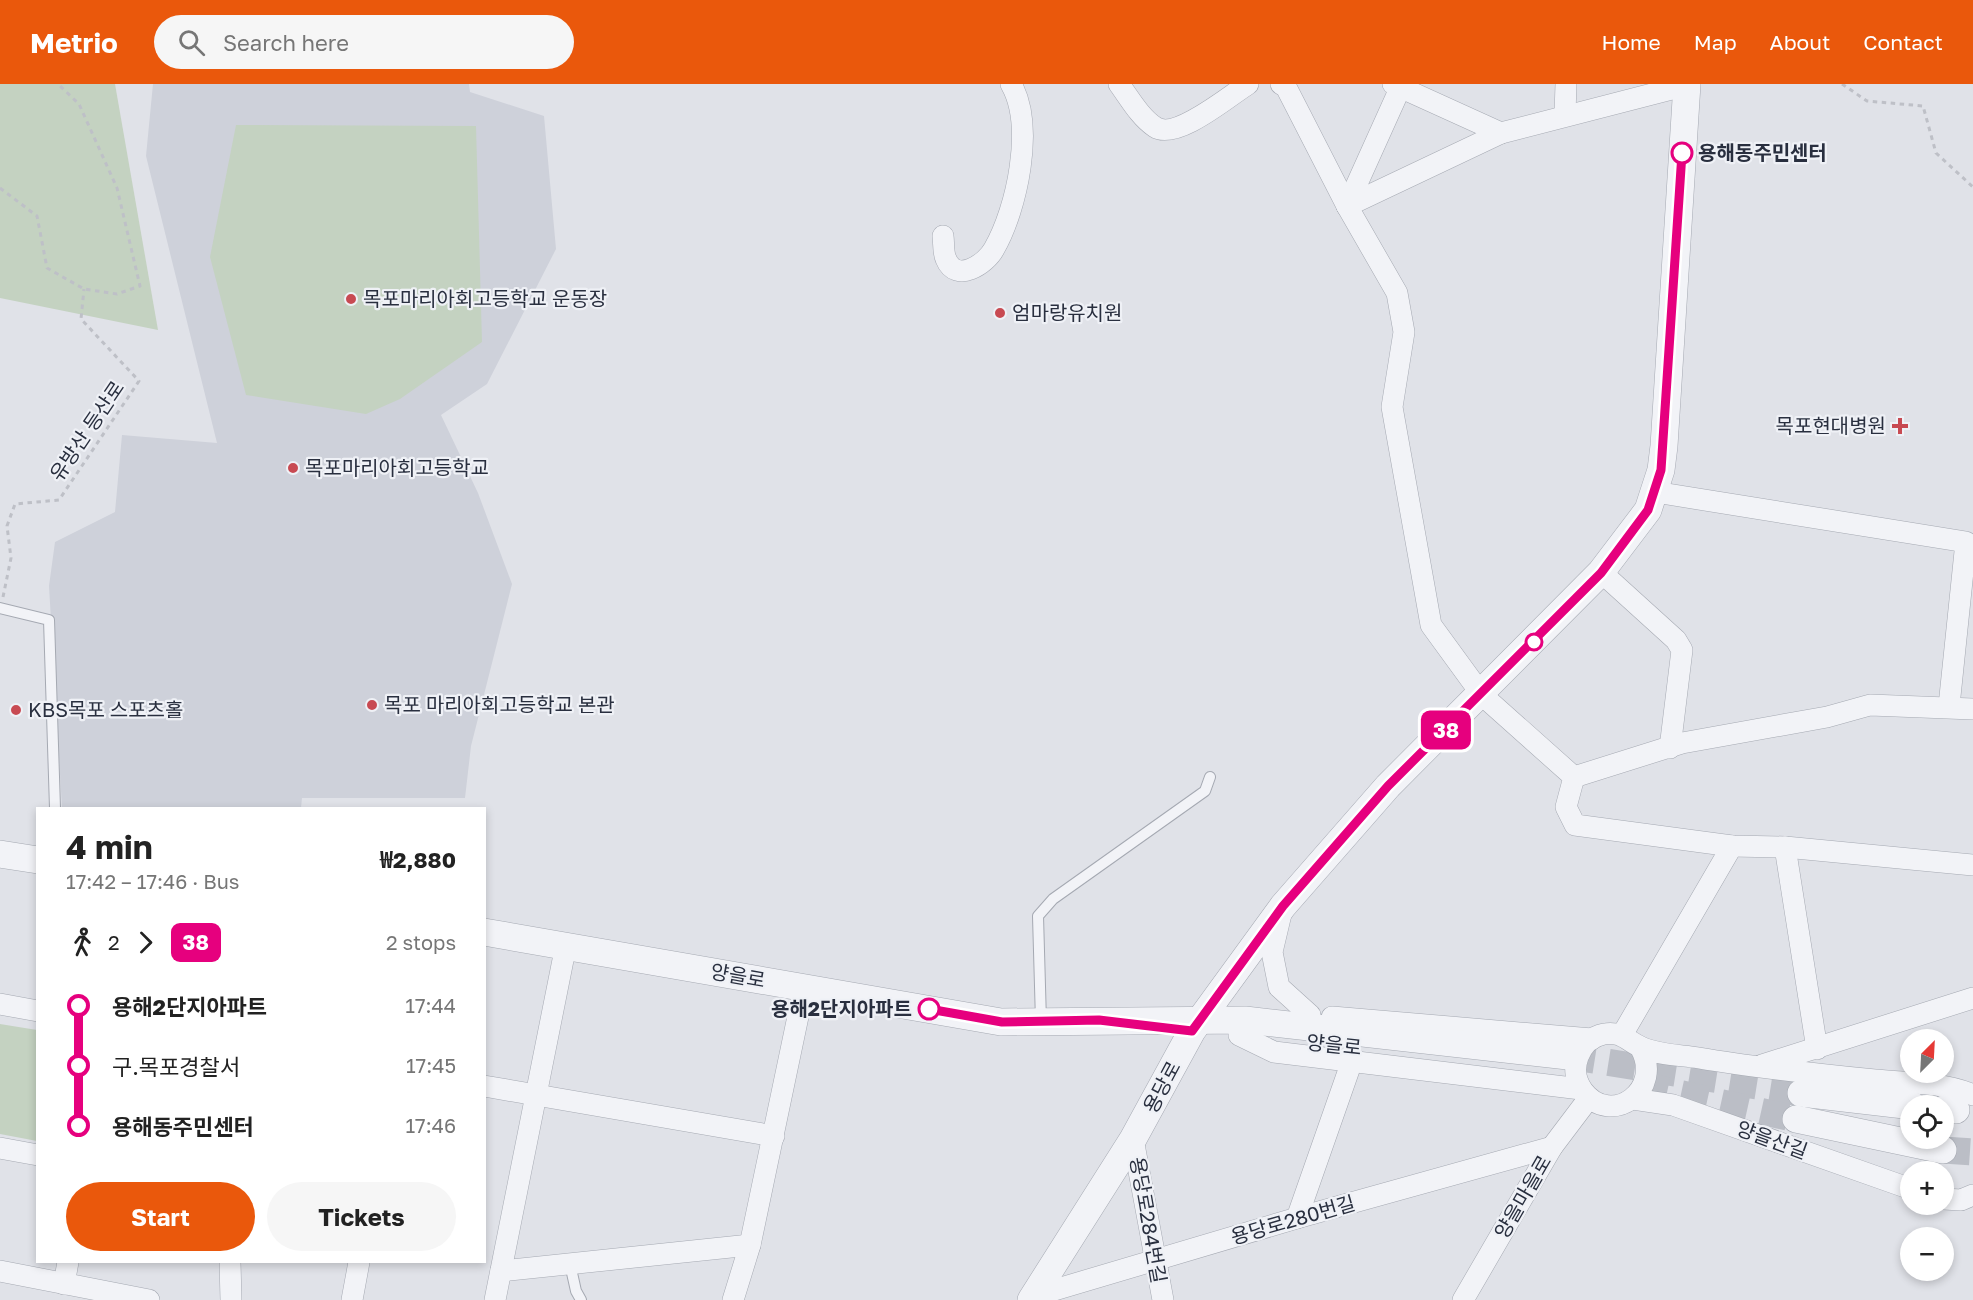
<!DOCTYPE html>
<meta charset="utf-8">
<style>
:root{--surface:#fff;--page:#f6f6f6;--text:#222;--muted:#767676;--accent:#ea580c}
body{margin:0;font-family:"Golos Text","Noto Sans KR",sans-serif;background:var(--page);color:var(--text);height:100vh;display:flex;flex-direction:column;font-size:22px;white-space:nowrap}
*{box-sizing:border-box;margin:0}
p{font-size:20px;color:var(--muted)}
.icon{flex:none;width:33px;height:33px;fill:none;stroke:currentColor;stroke-width:2;stroke-linecap:round;stroke-linejoin:round}
.map{position:relative;flex:1;overflow:hidden}
.details{position:absolute;left:36px;top:723px;width:450px;height:456px;display:flex;flex-direction:column;background:var(--surface);border-radius:0px;box-shadow:0 3px 9px #0003}
.details>*{flex:none}
.badge{padding:0 12px;border-radius:9px;font-size:21px;line-height:39px}
.needle{width:39px;rotate:24deg}
.fabs{position:absolute;left:1900px;top:945px;display:grid;gap:12px}
.fabs a{display:grid;place-items:center;width:54px;height:54px;border-radius:50%;background:var(--surface);box-shadow:0 3px 9px #0003;font-size:30px}
.map>.badge{position:absolute;translate:-50% -50%;box-shadow:0 0 0 3px #fff}
.legs{display:flex;align-items:center;gap:9px;height:66px;padding:0 30px;font-size:20px}
.legs p{margin-inline-start:auto}
.headline{display:flex;align-items:center;justify-content:space-between;height:102px;padding:0 30px}
h1{font-size:33px;font-weight:700;line-height:45px}
.cta{display:flex;gap:12px;margin-top:auto;padding:12px 30px}
.cta a{flex:1;height:69px;border-radius:36px;background:var(--accent);color:#fff;font-size:24px;font-weight:700;line-height:69px;text-align:center}
.cta a+a{background:var(--page);color:var(--text)}
ul{padding:0 30px;list-style:none}
li{display:flex;align-items:center;gap:21px;height:60px;font-size:22px}
li i{display:grid;place-items:center;width:9px;height:100%;margin:0 8px;background:currentColor}
li i::after{content:'';width:15px;height:15px;margin:-8px;border:4px solid;border-radius:50%;background:var(--surface)}
li p{margin-inline-start:auto}
li:first-child i{background:linear-gradient(#0000 50%,currentColor 0)}
li:last-child i{background:linear-gradient(currentColor 50%,#0000 0)}
header{display:flex;align-items:center;gap:36px;box-sizing:border-box;height:84px;padding:0 30px;background:var(--accent);color:#fff}
header strong{font-size:28px}
nav{display:flex;gap:33px;margin-inline-start:auto;font-size:21px}
.search{width:420px;height:54px;background:var(--page);display:flex;align-items:center;gap:15px;box-sizing:border-box;padding:0 21px;border-radius:33px;color:var(--muted);font-size:22px}
.map>svg:first-child{display:block}
</style>
<header>
<strong>Metrio</strong>
<div class="search"><svg class="icon" aria-label="search" viewBox="0 0 24 24"><circle cx="10" cy="10" r="6"/><path d="M15 15l6 6"/></svg>Search here</div>
<nav><a>Home</a><a>Map</a><a>About</a><a>Contact</a></nav>
</header>
<div class="map">
<svg width="1973" height="1216" viewBox="0 0 1973 1216">
<rect width="100%" height="100%" fill="#e0e2e8"/>
<path fill="#ced1da" d="M153 0H469L470 8 544 32 556 165 487 300 441 331 478 409 512 500 471 662 465 714H302L301 724H62L49 502 55 458 115 428 122 351 217 359 146 72Z"/>
<g fill="#c4d2c1">
<path d="M0 0H115L158 246 0 214Z"/>
<path d="M236 41 476 42 482 258 400 315 366 330 246 311 210 173Z"/>
<path d="M0 940 37 946V1057L0 1050Z"/>
</g>
<g fill="none" stroke-linecap="round" stroke-linejoin="round">
<g stroke="#bbbec6" stroke-width="27" stroke-dasharray="27 14" stroke-linecap="butt">
<path d="M1568 972 1801 1009"/>
<path d="M1641 1001 1796 1035"/>
<path d="M1943 1066 1973 1068"/>
</g>
<defs>
<g id="service">
<path d="M0 524 49 536 55 724"/>
<path d="M1041 937 1038 832 1053 815 1205 707 1210 693"/>
<path d="M570 1180 576 1207 581 1216"/>
</g>
<g id="minor">
<path d="M1119 0C1130 15 1140 33 1155 43 1176 57 1229 12 1248 0"/>
<path d="M1281 0 1286 3 1347 122 1397 209 1404 248 1392 323 1431 541 1482 611 1574 693 1566 723 1575 741 1732 762 1785 763 1973 781"/>
<path d="M1393 0 1501 49 1687 1"/>
<path d="M1565 30 1566 0"/>
<path d="M1347 122 1501 49"/>
<path d="M1347 122 1402 0"/>
<path d="M943 152C944 159 943 169 946 175 956 200 986 180 994 165 1017 125 1035 42 1011 0"/>
<path d="M1655 408 1966 458 1949 622"/>
<path d="M1601 488 1676 556 1682 566 1670 664"/>
<path d="M1574 693 1682 659 1827 633 1870 621 1973 625"/>
<path d="M1785 763 1817 965"/>
<path d="M1281 830 1272 868 1279 903 1310 931"/>
<path d="M0 920 38 927"/>
<path d="M1332 933 1592 955"/>
<path d="M1239 951 1274 968 1581 1005"/>
<path d="M1622 951 1732 762"/>
<path d="M1640 963C1665 1006 1611 1044 1583 1007 1567 986 1579 955 1604 950 1622 947 1627 957 1641 963 1657 971 1681 971 1699 974 1757 984 1816 990 1875 996 1906 999 1944 998 1973 1011"/>
<path d="M1762 981 1973 914"/>
<path d="M484 1002 774 1052"/>
<path d="M1633 1015 1673 1021 1911 1105"/>
<path d="M1133 1055 1163 1216"/>
<path d="M0 1064 38 1071"/>
<path d="M1944 1115 1961 1116 1973 1111"/>
<path d="M1297 1134 1352 977"/>
<path d="M230 1178 231 1216"/>
<path d="M0 1187 149 1216"/>
<path d="M501 1187 750 1161"/>
<path d="M64 1200 68 1178"/>
<path d="M1034 1212 1297 1134 1552 1063"/>
<path d="M352 1216 359 1178"/>
<path d="M495 1216 566 861"/>
<path d="M733 1216 750 1161 804 904"/>
<path d="M1463 1216 1552 1063 1589 1014"/>
</g>
<g id="tertiary">
<path d="M0 770 38 776"/>
<path d="M484 848 1001 938 1245 936 1568 972"/>
<path d="M1801 1009 1913 1022"/>
<path d="M1944 1025 1956 1026"/>
<path d="M1796 1035 1943 1066"/>
<path d="M1031 1216 1133 1055 1192 947 1283 822 1388 702 1601 488 1648 426 1661 386 1664 362 1687 0"/>
</g>
</defs>
<use href="#service" stroke="#a5a9b2" stroke-width="12"/>
<use href="#minor" stroke="#a5a9b2" stroke-width="22"/>
<use href="#tertiary" stroke="#a5a9b2" stroke-width="28"/>
<g stroke="#bec0c7" stroke-width="3" stroke-dasharray="4.5 4.5" stroke-linecap="butt">
<path d="M1842 0 1867 17 1923 22 1936 69 1973 103"/>
<path d="M0 104 37 132 47 184 84 205 117 210 140 202 117 104 79 20 58 0"/>
<path d="M3 513 11 474 7 442 15 420 59 416 139 297 81 235 84 205"/>
</g>
<use href="#service" stroke="#f2f3f7" stroke-width="10"/>
<use href="#minor" stroke="#f2f3f7" stroke-width="21"/>
<use href="#tertiary" stroke="#f2f3f7" stroke-width="27"/>
</g>
<g fill="none" stroke-linecap="round" stroke-linejoin="round">
<defs>
<path id="line-1" d="M929 925 1002 938 1099 936 1192 947 1283 822 1388 702 1601 489 1648 426 1661 386 1682 69"/>
</defs>
<use href="#line-1" stroke="#fff" stroke-width="14"/>
<use href="#line-1" stroke="#e6007e" stroke-width="9"/>
</g>
<g fill="#fff" stroke="#e6007e" stroke-width="3">
<circle cx="1682" cy="69" r="10"/>
<circle cx="1534" cy="558" r="8"/>
<circle cx="929" cy="925" r="10"/>
</g>
<g fill="#c84a52" stroke="#eff1f6" stroke-width="2">
<circle cx="351" cy="215" r="6"/>
<circle cx="1000" cy="229" r="6"/>
<path d="M1897 333h6v6h6v6h-6v6h-6v-6h-6v-6h6z"/>
<circle cx="293" cy="384" r="6"/>
<circle cx="372" cy="621" r="6"/>
<circle cx="16" cy="626" r="6"/>
</g>
<g text-anchor="middle" stroke-width="4.5" stroke-linejoin="round" paint-order="stroke">
<g font-size="20" font-weight="bold" fill="#292f3f" stroke="#eff1f6" text-anchor="start">
<text x="1698" y="76">용해동주민센터</text>
<text x="912" y="932" text-anchor="end">용해2단지아파트</text>
</g>
<g font-size="20" fill="#292f3f" stroke="#eff1f6" text-anchor="start">
<text x="363" y="222">목포마리아회고등학교 운동장</text>
<text x="1012" y="236">엄마랑유치원</text>
<text x="1886" y="349" text-anchor="end">목포현대병원</text>
<text x="305" y="391">목포마리아회고등학교</text>
<text x="384" y="628">목포 마리아회고등학교 본관</text>
<text x="28" y="633">KBS목포 스포츠홀</text>
</g>
<g font-size="20" fill="#292f3f" stroke="#eff1f6">
<text transform="translate(87 347) rotate(-56)" y="7">유방산 등산로</text>
<text transform="translate(738 892) rotate(10)" y="7">양을로</text>
<text transform="translate(1334 961) rotate(6)" y="7">양을로</text>
<text transform="translate(1162 1003) rotate(-62)" y="7">용당로</text>
<text transform="translate(1772 1056) rotate(20)" y="7">양을산길</text>
<text transform="translate(1523 1113) rotate(-60)" y="7">양을마을로</text>
<text transform="translate(1148 1136) rotate(80)" y="7">용당로284번길</text>
<text transform="translate(1293 1136) rotate(-16)" y="7">용당로280번길</text>
</g>
</g>
</svg>
<div class="fabs">
<a><svg class="needle" viewBox="-14 -14 28 28"><path d="M0-13l5 13h-10z" fill="#e53935"/><path d="M0 13l5-13h-10z" fill="#767676"/></svg></a>
<a><svg class="icon" aria-label="locate" viewBox="0 0 24 24"><circle cx="12" cy="12" r="6"/><path d="M12 2v4M12 18v4M2 12h4M18 12h4"/></svg></a>
<a>+</a>
<a>−</a>
</div>
<b class="badge" style="left:1446px;top:646px;background:#e6007e;color:#fff">38</b>
<section class="details">
<div class="headline"><div><h1>4 min</h1><p>17:42 – 17:46 · Bus</p></div><b>₩2,880</b></div>
<div class="legs"><svg class="icon" aria-label="walk" viewBox="0 0 24 24"><circle cx="13" cy="4" r="2"/><path d="M13 8l-2 6 4 7M11 14l-3 7M7 12l3-4h3l4 4"/></svg>2<svg class="icon" aria-label="forward" viewBox="0 0 24 24"><path d="M9 5l7 7-7 7"/></svg><b class="badge" style="background:#e6007e;color:#fff">38</b><p>2 stops</p></div>
<ul>
<li><i style="color:#e6007e"></i><b>용해2단지아파트</b><p>17:44</p></li>
<li><i style="color:#e6007e"></i><span>구.목포경찰서</span><p>17:45</p></li>
<li><i style="color:#e6007e"></i><b>용해동주민센터</b><p>17:46</p></li>
</ul>
<div class="cta"><a>Start</a><a>Tickets</a></div>
</section>
</div>
